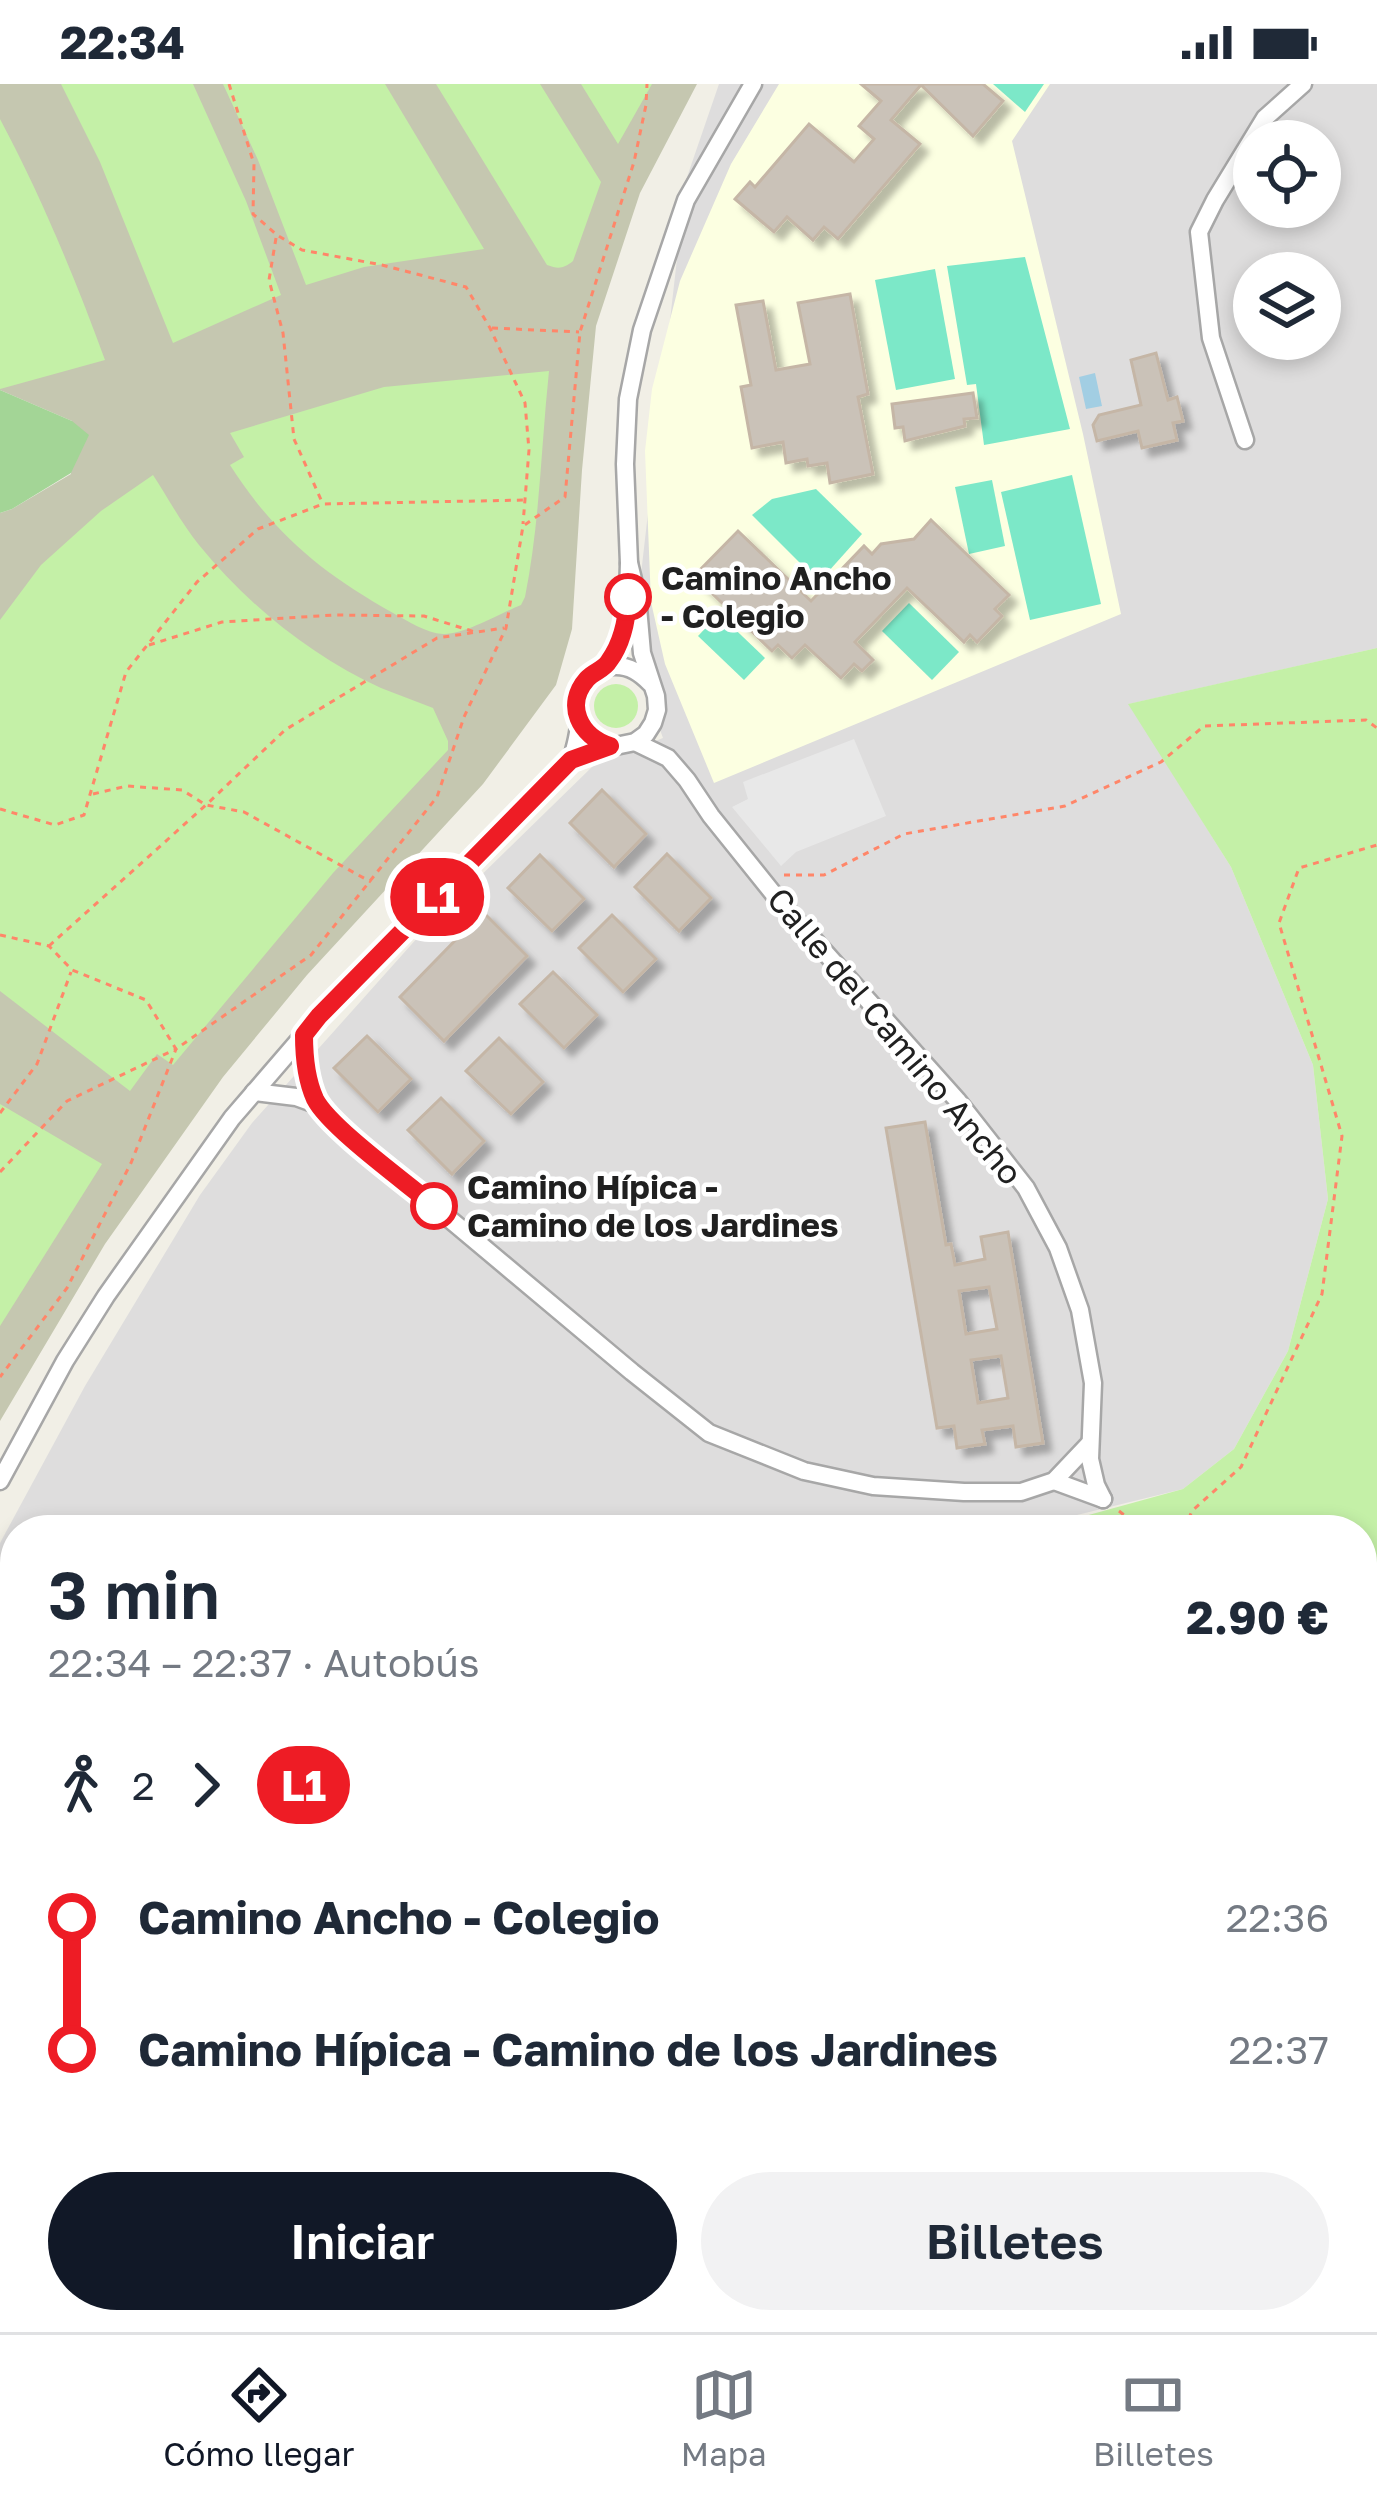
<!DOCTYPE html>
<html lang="es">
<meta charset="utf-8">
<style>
:root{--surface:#fff;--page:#f2f2f3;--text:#1f2937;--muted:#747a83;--line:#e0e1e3;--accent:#111827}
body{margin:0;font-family:"Golos Text",sans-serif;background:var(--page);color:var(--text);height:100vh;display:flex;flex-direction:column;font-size:45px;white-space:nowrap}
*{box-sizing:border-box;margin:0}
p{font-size:39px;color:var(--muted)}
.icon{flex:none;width:66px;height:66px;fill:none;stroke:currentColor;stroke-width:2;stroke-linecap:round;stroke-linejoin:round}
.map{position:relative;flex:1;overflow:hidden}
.panel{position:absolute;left:0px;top:1431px;width:1377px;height:819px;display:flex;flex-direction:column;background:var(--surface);border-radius:48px 48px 0 0;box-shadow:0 6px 18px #0003}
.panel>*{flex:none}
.badge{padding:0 24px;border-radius:39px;font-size:42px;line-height:78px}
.buttons{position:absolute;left:1233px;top:36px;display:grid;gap:24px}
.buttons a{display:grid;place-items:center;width:108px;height:108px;border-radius:50%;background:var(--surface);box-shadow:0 6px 18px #0003;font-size:60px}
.map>.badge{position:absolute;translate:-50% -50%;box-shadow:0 0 0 6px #fff}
.legs{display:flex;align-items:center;gap:18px;height:132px;padding:0 48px;font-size:39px}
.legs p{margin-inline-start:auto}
.summary{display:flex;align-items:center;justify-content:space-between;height:204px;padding:0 48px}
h1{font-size:66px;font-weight:600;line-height:90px}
.cta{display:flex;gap:24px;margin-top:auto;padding:24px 48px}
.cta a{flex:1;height:138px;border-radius:72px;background:var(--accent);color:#fff;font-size:48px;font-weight:600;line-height:138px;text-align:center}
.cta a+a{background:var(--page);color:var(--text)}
ul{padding:0 48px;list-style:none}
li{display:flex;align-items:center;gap:42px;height:132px;font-size:45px}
li i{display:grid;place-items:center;width:18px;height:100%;margin:0 15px;background:currentColor}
li i::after{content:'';width:30px;height:30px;margin:-15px;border:9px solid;border-radius:50%;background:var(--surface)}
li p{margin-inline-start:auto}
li:first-child i{background:linear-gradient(#0000 50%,currentColor 0)}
li:last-child i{background:linear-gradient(currentColor 50%,#0000 0)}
.status{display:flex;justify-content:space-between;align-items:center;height:84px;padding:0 60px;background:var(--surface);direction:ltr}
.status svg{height:33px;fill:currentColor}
.tab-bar{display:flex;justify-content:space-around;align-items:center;height:168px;border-top:3px solid var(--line);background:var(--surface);font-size:33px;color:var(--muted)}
.tab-bar a{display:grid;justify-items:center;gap:6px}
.tab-bar .current{color:var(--accent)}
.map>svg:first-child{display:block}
</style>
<div class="status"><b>22:34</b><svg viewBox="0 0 49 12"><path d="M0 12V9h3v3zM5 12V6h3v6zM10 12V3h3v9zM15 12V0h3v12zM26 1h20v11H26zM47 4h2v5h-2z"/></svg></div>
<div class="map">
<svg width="1377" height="2248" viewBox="0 0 1377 2248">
<defs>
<filter id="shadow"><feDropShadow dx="8" dy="8" stdDeviation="3" flood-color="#0004"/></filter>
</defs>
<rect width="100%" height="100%" fill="#f1efe6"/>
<g fill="#dedddd" fill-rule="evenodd">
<path d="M719 0H1377V564L1129 620 1231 783 1313 981 1328 1115 1288 1267 1234 1365 1183 1405 1028 1443H927L925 1446H15V2091L0 2070V1459L85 1302 200 1111 252 1039 419 852 593 682 663 654 632 569 686 96ZM1254 57H1320V123H1254ZM1254 189H1320V255H1254Z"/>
<path d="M309 2235H760L762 2242 725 2248H392Z"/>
</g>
<path fill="#fcffe1" d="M779 0H1050L1012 57 1083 350 1121 530 714 699 665 580 651 518 645 367 652 305 680 197 731 80Z"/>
<path fill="#c5c7b0" d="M0 0H697L640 109 596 242 582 386 572 545 556 601 483 700 307 891 223 993 105 1160 0 1337V429L12 425 71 390 72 337 0 306Z"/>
<g fill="#ecf2cf">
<path d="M1085 1432 1109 1446H925L927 1443H1028Z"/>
<path d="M1362 1654 1377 1662V2113L1362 2092Z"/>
</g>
<g fill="#c4f0a7">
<path d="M61 0H193L246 117 281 211 173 259 100 78Z"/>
<path d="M223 0H385L484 165 364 183 306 201 258 76Z"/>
<path d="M436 0H540L601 98 573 177C563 185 558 185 547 181Z"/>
<path d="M581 0H652L618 60Z"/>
<path d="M0 35C41 112 75 194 105 276L0 305Z"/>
<path d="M549 287C541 362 540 438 525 513L521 521C501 529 464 551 443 550 426 549 408 537 393 529 322 489 274 450 230 381L244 373 230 349 384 303Z"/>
<path d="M153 391C168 414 182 440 199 461 248 521 311 572 381 604 398 611 416 617 433 624L448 657V666L333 789 173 981 157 970 130 1007 0 907V536L41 481 101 427Z"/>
<path d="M1377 564V1662L1362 1654V1446H1109L1085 1432 1183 1405 1234 1365 1288 1267 1328 1115 1313 981 1231 783 1128 620Z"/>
<circle cx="616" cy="622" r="22"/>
<path d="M0 1020 102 1080 0 1242Z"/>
<path d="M0 2070 15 2091V2235H309L392 2248H0Z"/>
<path d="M1362 2092 1377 2113V2248H725L761 2242 760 2235H1362Z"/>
</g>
<path fill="#a3d596" d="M0 306 72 337 89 351 71 389 12 425 0 429Z"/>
<g fill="#7ce8c8">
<path d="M993 0H1044L1025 28Z"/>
<path d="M1025 173 1070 345 984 361 976 300 967 301 947 182Z"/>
<path d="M935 185 955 295 896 306 875 196Z"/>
<path d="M1072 391 1101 520 1030 536 1001 408Z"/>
<path d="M992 396 1005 462 969 470 955 403Z"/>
<path d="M816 405 862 450 819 498 752 431 772 415Z"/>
<path d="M909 519 959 568 932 596 882 547Z"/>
<path d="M719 530 765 574 744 596 698 552Z"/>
<path d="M1362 1726 1377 1733V1929L1362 1923Z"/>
</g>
<path fill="#e8e8e8" d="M854 655 886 732 796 768 781 782 732 723 748 715 743 698Z"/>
<path fill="#a2cee3" d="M1095 289 1102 322 1086 325 1079 293Z"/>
<g fill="#cac2b8" stroke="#c5b6a6" stroke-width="3" fill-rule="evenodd" filter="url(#shadow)">
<path d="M861 0H983L1003 17 973 52 921 1 891 36 920 60 838 155 824 143 813 156 787 133 774 148 735 115 750 98 755 103 809 40 854 78 874 55 859 42 881 17Z"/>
<path d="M850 210 868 310 858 313 873 390 830 399 827 379 808 382 807 375 786 379 783 358 752 364 741 303 751 301 736 221 763 217 776 286 810 280 798 219Z"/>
<path d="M1156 269 1168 316 1177 313 1183 337 1173 339 1177 356 1142 364 1138 347 1097 357 1093 341 1099 331 1141 321 1131 276Z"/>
<path d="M973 309 977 334 964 335 965 342 905 357 903 343 895 344 892 320Z"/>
<path d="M931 436 1009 511 995 525 1002 532 977 558 970 551 964 558 907 504 855 558 873 576 862 587 854 580 841 594 805 561 792 574 778 561 772 567 694 492 738 447 811 517 864 462 872 470 881 460 914 455Z"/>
<path d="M602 706 646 750 614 783 570 739Z"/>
<path d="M667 770 711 814 679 847 635 803Z"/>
<path d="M540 771 584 815 552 847 508 804Z"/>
<path d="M483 828 527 872 444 957 400 913Z"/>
<path d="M612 831 656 875 623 908 579 864Z"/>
<path d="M553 888 597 931 564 964 520 920Z"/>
<path d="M367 952 411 995 378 1028 334 984Z"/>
<path d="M499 954 543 998 511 1030 466 987Z"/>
<path d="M441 1014 484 1057 452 1090 408 1046Z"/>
<path d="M925 1038 946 1161 951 1160 955 1181 985 1175 981 1153 1008 1148 1043 1359 1016 1363 1013 1342 982 1346 985 1360 957 1364 954 1342 937 1344 886 1044ZM989 1203 997 1245 966 1250 959 1207ZM1001 1272 1008 1314 978 1319 971 1276Z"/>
<path d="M0 1585 15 1592V1654L0 1647Z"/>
<path d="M0 1915 15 1936V2032L0 2011Z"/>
</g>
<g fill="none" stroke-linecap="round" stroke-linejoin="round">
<defs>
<g id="street">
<path d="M1245 356 1211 254 1199 148 1215 116 1265 34 1303 0"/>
<path d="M606 583 627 539 629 479 625 380 628 315 642 246 686 116 753 0"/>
<path d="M635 658 668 674 687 696 711 732 780 818 957 1016 1026 1104 1058 1164 1080 1226 1093 1299 1090 1375 1096 1401 1103 1415"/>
<path d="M571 677C575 664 579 651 579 638 577 611 579 581 616 582 630 582 640 589 650 599"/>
<path d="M304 951C304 986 311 1014 335 1039L632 1288 709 1349 804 1387 873 1402 964 1408H1021L1054 1397 1090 1359"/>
<path d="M254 1008 296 1013 318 1021"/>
<path d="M0 1397 65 1277 106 1212 232 1034 319 933 571 677 591 667 635 658 646 650 653 639 657 626 656 612 642 569 637 512 629 479"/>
<path d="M1054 1397 1103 1415"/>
</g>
</defs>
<use href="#street" stroke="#a7a7a7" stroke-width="21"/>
<g stroke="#ff8669" stroke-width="3" stroke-dasharray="6 6" stroke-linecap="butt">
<path d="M229 0 254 80 253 130 277 151 302 166 382 181 466 203 490 244 525 319 529 366 523 440"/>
<path d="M276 154 269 196 283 249 294 355 322 418"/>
<path d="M492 244 579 248"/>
<path d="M149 561 222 538 334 531 424 532 475 548"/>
<path d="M93 710 127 702 182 706 206 721 244 728 371 798"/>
<path d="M0 725 55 741 84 731 126 588 197 498 258 445 323 420 526 416"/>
<path d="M784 791H824L904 750 1065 722 1161 678 1204 642 1366 636 1377 644"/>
<path d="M0 851 49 862 72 886 146 916 176 965 311 871 437 713 464 633 506 544 523 442 565 413 580 248 634 78 646 21 647 0"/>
<path d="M49 862 206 721 285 646 437 554 504 544"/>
<path d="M0 1029 37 980 71 888"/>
<path d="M0 1088 67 1017 176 965 131 1079 67 1204 0 1293"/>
<path d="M1119 1427 1143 1446"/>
<path d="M1184 1446 1192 1427 1241 1383 1322 1210 1342 1052 1279 839 1299 784 1377 761"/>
<path d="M1362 1567 1377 1565"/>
<path d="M1362 1633 1377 1641"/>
<path d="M0 2127 15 2148"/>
<path d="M187 2235 292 2248"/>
</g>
<use href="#street" stroke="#fff" stroke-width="16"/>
</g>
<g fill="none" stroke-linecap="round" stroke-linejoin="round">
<defs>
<path id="line-1" d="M434 1122C407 1099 329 1043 315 1015 306 995 304 973 304 951L319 932 571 676 610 662C580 652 564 621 587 595 594 587 604 586 609 577 623 558 627 536 628 513"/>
</defs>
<use href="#line-1" stroke="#fff" stroke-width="27"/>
<use href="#line-1" stroke="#ee1c25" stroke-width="18"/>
</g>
<g fill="#fff" stroke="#ee1c25" stroke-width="6">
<circle cx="628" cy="513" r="21"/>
<circle cx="434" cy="1122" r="21"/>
</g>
<g text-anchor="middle" stroke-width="9" stroke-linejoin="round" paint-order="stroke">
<g font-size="33" font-weight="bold" fill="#202020" stroke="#fff" text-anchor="start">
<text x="661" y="506">Camino Ancho<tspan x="661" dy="38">- Colegio</tspan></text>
<text x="467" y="1115">Camino Hípica -<tspan x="467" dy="38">Camino de los Jardines</tspan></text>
</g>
<g font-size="33" fill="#202020" stroke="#fff">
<text transform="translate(895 952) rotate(50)" y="12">Calle del Camino Ancho</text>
</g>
</g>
</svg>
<div class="buttons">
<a><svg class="icon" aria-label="locate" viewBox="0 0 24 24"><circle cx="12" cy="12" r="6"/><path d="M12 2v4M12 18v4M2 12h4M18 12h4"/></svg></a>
<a><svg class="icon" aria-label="layers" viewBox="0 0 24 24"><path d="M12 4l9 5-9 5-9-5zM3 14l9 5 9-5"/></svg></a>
</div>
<b class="badge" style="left:437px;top:813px;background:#ee1c25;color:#fff">L1</b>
<section class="panel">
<div class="summary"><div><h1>3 min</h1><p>22:34 – 22:37 · Autobús</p></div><b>2.90 €</b></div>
<div class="legs"><svg class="icon" aria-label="walk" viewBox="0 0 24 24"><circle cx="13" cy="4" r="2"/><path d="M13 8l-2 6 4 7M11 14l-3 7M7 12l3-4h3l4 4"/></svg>2<svg class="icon" aria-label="forward" viewBox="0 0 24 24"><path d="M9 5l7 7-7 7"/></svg><b class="badge" style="background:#ee1c25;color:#fff">L1</b></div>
<ul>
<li><i style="color:#ee1c25"></i><b>Camino Ancho - Colegio</b><p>22:36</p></li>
<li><i style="color:#ee1c25"></i><b>Camino Hípica - Camino de los Jardines</b><p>22:37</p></li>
</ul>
<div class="cta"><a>Iniciar</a><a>Billetes</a></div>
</section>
</div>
<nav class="tab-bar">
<a class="current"><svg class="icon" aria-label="directions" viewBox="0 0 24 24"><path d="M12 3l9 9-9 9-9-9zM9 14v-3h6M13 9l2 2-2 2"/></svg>Cómo llegar</a>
<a><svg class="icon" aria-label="map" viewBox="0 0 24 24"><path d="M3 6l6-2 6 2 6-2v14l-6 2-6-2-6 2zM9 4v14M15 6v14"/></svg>Mapa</a>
<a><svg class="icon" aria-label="tickets" viewBox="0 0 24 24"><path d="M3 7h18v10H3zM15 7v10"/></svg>Billetes</a>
</nav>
